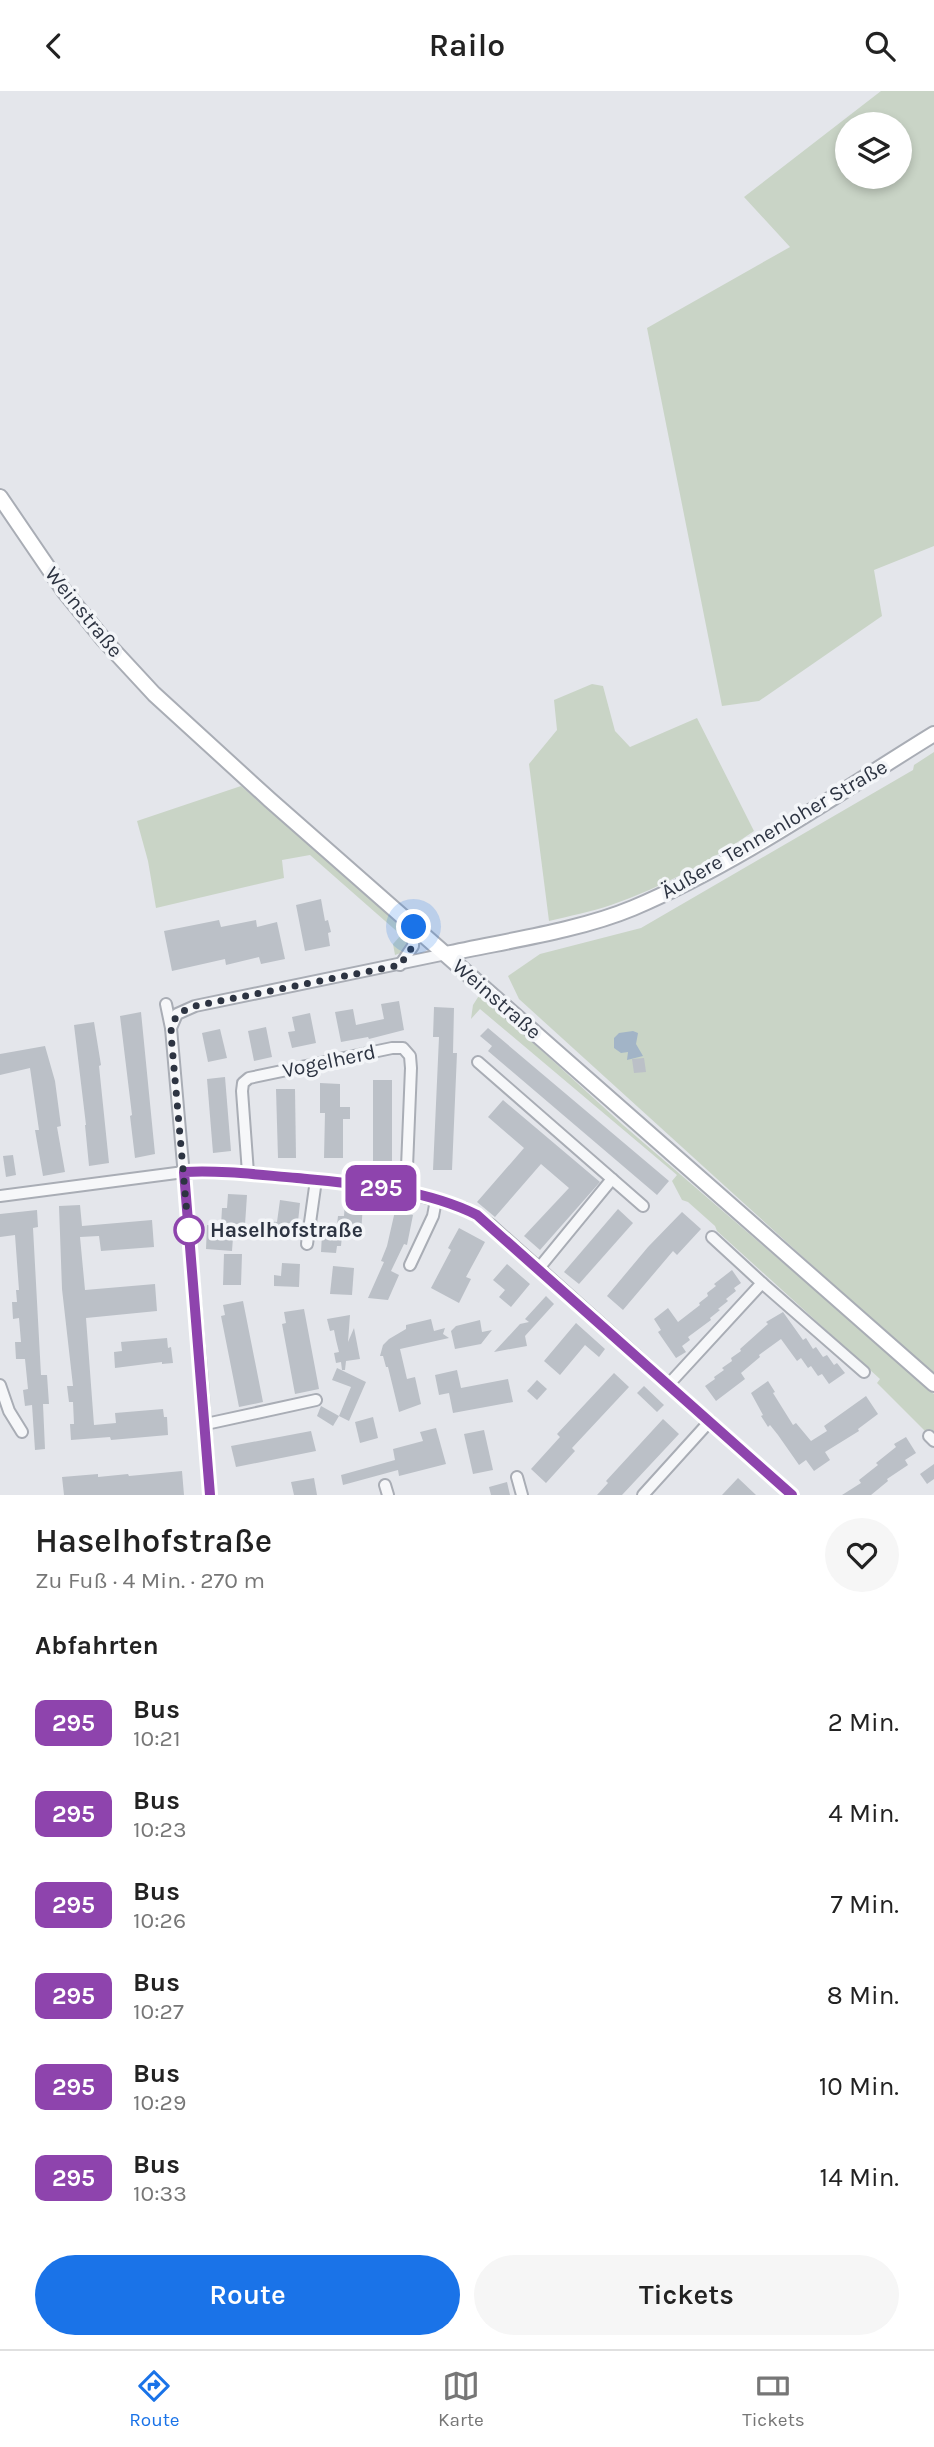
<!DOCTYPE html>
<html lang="de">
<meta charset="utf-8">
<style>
:root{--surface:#fff;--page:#f6f6f6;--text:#222;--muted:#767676;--line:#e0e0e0;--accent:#1a73e8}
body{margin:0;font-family:Karla,sans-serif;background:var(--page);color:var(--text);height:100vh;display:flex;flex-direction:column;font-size:26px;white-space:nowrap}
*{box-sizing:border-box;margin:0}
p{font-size:23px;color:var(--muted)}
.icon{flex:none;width:38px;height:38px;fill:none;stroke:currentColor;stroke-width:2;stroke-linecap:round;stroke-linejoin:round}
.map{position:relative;height:1404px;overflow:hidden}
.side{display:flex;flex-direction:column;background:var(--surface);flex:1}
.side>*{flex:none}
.badge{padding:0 14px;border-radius:10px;font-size:24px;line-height:46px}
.controls{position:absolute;left:835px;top:21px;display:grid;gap:14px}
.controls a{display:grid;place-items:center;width:77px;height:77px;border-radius:50%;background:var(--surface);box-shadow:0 4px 10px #0003;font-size:35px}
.you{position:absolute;width:35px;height:35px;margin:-18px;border:5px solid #fff;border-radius:50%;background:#1a73e8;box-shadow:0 0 0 10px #1a73e833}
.map>.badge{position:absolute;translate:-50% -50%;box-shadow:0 0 0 4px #fff}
h2{padding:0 35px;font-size:26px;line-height:63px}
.round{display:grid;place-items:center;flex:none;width:74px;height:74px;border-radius:37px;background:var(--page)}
.headline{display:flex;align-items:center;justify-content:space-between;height:119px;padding:0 35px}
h1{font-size:33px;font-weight:600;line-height:52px}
.button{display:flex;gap:14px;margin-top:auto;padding:14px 35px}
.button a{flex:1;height:80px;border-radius:42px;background:var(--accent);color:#fff;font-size:28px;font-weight:600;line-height:80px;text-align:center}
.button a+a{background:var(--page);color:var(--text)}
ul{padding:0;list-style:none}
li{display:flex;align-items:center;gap:21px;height:91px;padding:0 35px}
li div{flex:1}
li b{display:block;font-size:26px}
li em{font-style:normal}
li .badge{min-width:77px;font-weight:700;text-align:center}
header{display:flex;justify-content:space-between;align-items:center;height:91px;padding:0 35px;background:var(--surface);font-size:32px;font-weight:600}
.menu{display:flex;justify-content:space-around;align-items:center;height:98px;border-top:2px solid var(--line);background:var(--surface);font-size:19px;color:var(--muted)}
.menu a{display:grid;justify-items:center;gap:4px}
.menu .on{color:var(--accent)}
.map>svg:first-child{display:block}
</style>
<header><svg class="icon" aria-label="back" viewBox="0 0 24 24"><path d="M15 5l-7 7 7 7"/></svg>Railo<svg class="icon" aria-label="search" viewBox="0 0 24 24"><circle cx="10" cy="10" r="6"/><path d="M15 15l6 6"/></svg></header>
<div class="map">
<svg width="934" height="1404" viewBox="0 0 934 1404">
<rect width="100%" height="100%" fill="#e4e6eb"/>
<g fill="#c9d4c6" fill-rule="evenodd">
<path d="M881 0H934V455L874 479 882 525 759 610 722 615 647 237 790 156 744 106ZM847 33H900V86H847Z"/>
<path d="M592 593 603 595 615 640 630 656 697 627 754 740C710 771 662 796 611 814 591 821 569 825 549 830L529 673 557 639 554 609Z"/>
<path d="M934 661V1285L519 908 508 885 540 863 641 837 913 679 914 674Z"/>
<path d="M241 695 402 834C411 846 410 860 395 864L393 853 401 844 310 764 282 769 284 787 156 817 148 770 137 730Z"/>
<path d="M480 903 623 1034 919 1289 934 1303V1341L931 1338 927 1342 877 1292 880 1288 717 1140 715 1135 688 1111 682 1109 672 1090 677 1084 480 918 471 928 473 914Z"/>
</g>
<path fill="#a2b4c7" d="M633 940 638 942 636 953 643 965 627 969 628 961 621 962 614 957V947L619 942Z"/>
<g fill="#bbc0c7">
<path d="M321 808 325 830 328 829 331 841 328 842 330 855 305 860 296 814Z"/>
<path d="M219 829 221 836 256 829 257 836 277 831 285 868 261 873 259 866 226 874 225 868 172 880 164 840Z"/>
<path d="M399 910 404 939 369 948 368 946 341 951 335 921 353 918 356 934 384 928 381 913Z"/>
<path d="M434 916 454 917 453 962H457L452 1079H433L439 946H433Z"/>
<path d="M141 921 155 1063 135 1067 130 1025 132 1024 120 925Z"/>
<path d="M310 922 316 952 292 957 288 941 295 940 292 926Z"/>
<path d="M94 931 101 974 99 975 109 1072 89 1075 85 1034H86L74 934Z"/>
<path d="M266 936 272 966 254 970 248 940Z"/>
<path d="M488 937 669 1090 657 1104 488 960 492 955 480 945Z"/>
<path d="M220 938 227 967 208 971 202 942Z"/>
<path d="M45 955 55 990 61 1035 57 1036 65 1081 43 1085 35 1039H39L30 977 0 984V963Z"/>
<path d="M644 967 646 981 634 982 632 968Z"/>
<path d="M225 986 231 1060 213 1062 207 988Z"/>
<rect x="373" y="989" width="19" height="84"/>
<path d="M320 992 340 993V1016H350V1028H343V1067H324L325 1022H320Z"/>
<path d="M276 998H295L296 1067H278Z"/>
<path d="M503 1009 600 1091 540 1159 524 1145 569 1097 541 1073 495 1126 477 1111 524 1057 488 1026Z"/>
<path d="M13 1064 16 1084 6 1086 3 1065Z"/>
<path d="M228 1103 247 1104 245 1134 234 1133 232 1160 206 1158 207 1134 221 1135 222 1117H227Z"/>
<path d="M280 1109 300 1112 297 1140 284 1138 282 1147 265 1145 267 1130 277 1131Z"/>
<path d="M345 1111 363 1112 361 1144 336 1142 338 1125H344Z"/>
<path d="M80 1114 82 1135 152 1129 154 1156 101 1160 99 1145 80 1146 85 1199 155 1193 157 1220 86 1227 94 1334 116 1332 115 1322 163 1318 164 1326H167L168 1344 111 1349 110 1346 71 1349 70 1333H74L73 1311H69L67 1295H73L62 1198 59 1115Z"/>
<path d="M618 1118 633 1132 579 1193 564 1181Z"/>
<path d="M37 1119 38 1136 33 1137 41 1284H47L49 1313H43L45 1358 35 1359 32 1314 25 1315 23 1299 28 1298 25 1268H16L15 1251H21L19 1227 13 1228 12 1211H17L16 1199H19L15 1144 0 1146V1123Z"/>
<path d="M395 1120 413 1124 407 1154 404 1153 391 1180 399 1184 388 1209 368 1207 384 1171 381 1170 387 1155Z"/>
<path d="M682 1121 701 1138 677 1164 673 1160 623 1219 607 1205 648 1156Z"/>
<path d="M459 1137 485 1151 466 1186 471 1188 459 1212 431 1197 451 1159 448 1157Z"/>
<path d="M322 1143 342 1144 341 1155H337L336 1162 321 1161Z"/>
<path d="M224 1163H242L241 1194H223Z"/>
<path d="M282 1172 300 1173 299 1196 274 1195V1184L281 1185Z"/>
<path d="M507 1173 530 1193 511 1216 499 1206 505 1199 493 1189Z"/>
<path d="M333 1175 354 1177 352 1204 330 1203Z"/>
<path d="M732 1179 741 1192 734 1197 736 1200 726 1208 728 1210 718 1218 720 1219 710 1227 711 1229 688 1246 690 1249 682 1255 686 1261 676 1267 658 1241 661 1239 654 1228 668 1217 678 1231 700 1214 699 1212 708 1205 707 1202 716 1195 714 1193Z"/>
<path d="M546 1205 554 1213 525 1245 527 1255 494 1261 520 1233 529 1231 525 1228Z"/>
<path d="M243 1210 263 1311 239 1316 221 1225 225 1224 223 1214Z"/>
<path d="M304 1218 319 1298 295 1303 282 1233 286 1232 284 1221Z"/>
<path d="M783 1221 803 1249 806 1247 813 1258 816 1256 823 1266 827 1264 834 1274 837 1272 845 1282 829 1293 822 1283 818 1285 811 1275 808 1277 801 1267 797 1270 781 1248 759 1264 760 1266 741 1282 745 1288 716 1310 705 1295 715 1288 714 1286 724 1279 722 1277 732 1270 731 1267 741 1260 740 1258 768 1233 766 1231Z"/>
<path d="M350 1224 348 1251 354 1237 360 1268 346 1270 345 1279H342L341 1271 336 1272 334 1262 339 1261 336 1249 334 1239 330 1240 327 1228Z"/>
<path d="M431 1228 434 1240 445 1237 443 1243 449 1247 400 1258 407 1288 415 1286 421 1313 399 1321 388 1276H386L383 1265H380L383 1254 389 1248 406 1238V1234Z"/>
<path d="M480 1229 482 1241 492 1239 481 1253 455 1258 451 1240 456 1235Z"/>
<path d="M576 1232 605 1258 599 1266 585 1254 560 1284 544 1270Z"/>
<path d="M167 1247 168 1257 171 1256 173 1272 162 1273V1271L115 1277 114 1261 122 1260 121 1251Z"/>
<path d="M337 1277 366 1291 349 1330 339 1325 351 1296 332 1289Z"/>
<path d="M457 1279 461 1297 508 1288 513 1311 453 1322 449 1302 439 1304 435 1284Z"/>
<path d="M614 1282 629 1296 572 1357 575 1360 546 1392 531 1378 560 1346 557 1343Z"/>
<path d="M537 1289 547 1298 537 1309 527 1300Z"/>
<path d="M768 1290 775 1301 773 1302 793 1334 796 1332 811 1350 827 1340 824 1335 866 1305 878 1323 858 1338 859 1340 825 1361 830 1369 814 1380 806 1369 799 1374 778 1344 770 1334 768 1336 761 1325 763 1324 751 1302Z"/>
<path d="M644 1295 664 1314 657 1321 637 1302Z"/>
<path d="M321 1315 339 1325 333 1335 317 1325Z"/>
<path d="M373 1326 378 1347 360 1352 355 1331Z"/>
<path d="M663 1328 679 1343 622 1404H597L608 1392 606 1390Z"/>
<path d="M436 1337 446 1373 399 1385 398 1379 343 1394 341 1384 395 1369 393 1358 423 1350 420 1341Z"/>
<path d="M484 1339 493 1379 473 1383 464 1343Z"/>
<path d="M311 1340 316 1360 236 1376 231 1355Z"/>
<path d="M906 1346 916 1362 905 1369 908 1374 887 1388 888 1390 871 1404H842L861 1392 859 1389 878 1374 876 1372 896 1356 894 1353Z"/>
<path d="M934 1373V1388L927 1393 920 1383Z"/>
<path d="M182 1380 184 1404H64L62 1386 98 1383V1386L128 1383 129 1385Z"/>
<path d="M314 1387 317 1404H294L291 1391Z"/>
<path d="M738 1387 756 1404H722Z"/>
<path d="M507 1391 510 1404H491L489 1396Z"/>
</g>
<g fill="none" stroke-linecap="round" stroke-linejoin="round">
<defs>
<g id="street">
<path d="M400 874 413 855 414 836"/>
<path d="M166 913 171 937 202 1290 210 1404"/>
<path d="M171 937 177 923 195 915 446 863"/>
<path d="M478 971 643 1115"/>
<path d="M248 1082 242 1000 243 992 249 987 392 957H403L410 965 411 977 406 1101"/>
<path d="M0 1105 184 1081 248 1082 367 1094 406 1101 464 1117 491 1134 792 1404"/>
<path d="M712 1146 762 1192"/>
<path d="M307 1153 316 1089"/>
<path d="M410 1174 433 1125 436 1109"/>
<path d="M539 1177 612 1088"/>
<path d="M669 1293 762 1192 864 1281"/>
<path d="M0 1294 9 1320 22 1341"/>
<path d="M206 1333 316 1309"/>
<path d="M929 1345 934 1350"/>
<path d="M517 1386 522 1404"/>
<path d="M385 1394 388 1404"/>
<path d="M643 1404 710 1330"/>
</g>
<g id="secondary">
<path d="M0 406 64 500 104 549 154 603 270 709 934 1293"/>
<path d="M446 863C505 850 578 840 633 817 737 773 838 702 934 643"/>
</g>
</defs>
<use href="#street" stroke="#a9adb5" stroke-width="14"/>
<use href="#secondary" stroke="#a9adb5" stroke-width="18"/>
<use href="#street" stroke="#f6f7f9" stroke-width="10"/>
<use href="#secondary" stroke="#fff" stroke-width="14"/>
</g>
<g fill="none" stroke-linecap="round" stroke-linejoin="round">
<defs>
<path id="line" d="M210 1404 184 1081C222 1079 260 1084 297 1087 357 1093 423 1097 477 1124L792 1404"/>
</defs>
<use href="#line" stroke="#fff" stroke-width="16"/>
<use href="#line" stroke="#8e44ad" stroke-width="10"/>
<path stroke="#2d3442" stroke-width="7" stroke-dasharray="0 12.6" d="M189 1139V1146L171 943C171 927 180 920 195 915L400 874 413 855 414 836"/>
</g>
<circle fill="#fff" stroke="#8e44ad" stroke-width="3.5" cx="189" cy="1139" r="14"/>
<g text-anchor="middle" stroke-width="7" stroke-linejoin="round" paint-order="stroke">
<g font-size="21" fill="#2d3442" stroke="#f3f5f8">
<text transform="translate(84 521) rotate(51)" y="7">Weinstraße</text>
<text transform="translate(774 738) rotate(-30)" y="7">Äußere Tennenloher Straße</text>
<text transform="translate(497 908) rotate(41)" y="7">Weinstraße</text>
<text transform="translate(329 970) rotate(-12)" y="7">Vogelherd</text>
</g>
<g font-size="21" font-weight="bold" fill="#2d3442" stroke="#f3f5f8" text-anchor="start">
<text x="210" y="1146">Haselhofstraße</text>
</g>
</g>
</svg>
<div class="controls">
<a><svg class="icon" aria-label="layers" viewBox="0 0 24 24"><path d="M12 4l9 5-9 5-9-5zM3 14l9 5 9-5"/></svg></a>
</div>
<div class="you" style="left:414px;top:836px"></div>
<b class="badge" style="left:381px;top:1097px;background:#8e44ad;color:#fff">295</b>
</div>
<section class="side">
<div class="headline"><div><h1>Haselhofstraße</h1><p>Zu Fuß · 4 Min. · 270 m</p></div><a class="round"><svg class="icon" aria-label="heart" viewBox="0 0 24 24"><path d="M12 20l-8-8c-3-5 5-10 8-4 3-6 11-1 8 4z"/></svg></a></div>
<h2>Abfahrten</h2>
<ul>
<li><span class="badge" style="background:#8e44ad;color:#fff">295</span><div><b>Bus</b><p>10:21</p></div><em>2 Min.</em></li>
<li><span class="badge" style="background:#8e44ad;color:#fff">295</span><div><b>Bus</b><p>10:23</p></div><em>4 Min.</em></li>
<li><span class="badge" style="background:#8e44ad;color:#fff">295</span><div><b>Bus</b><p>10:26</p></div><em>7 Min.</em></li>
<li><span class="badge" style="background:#8e44ad;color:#fff">295</span><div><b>Bus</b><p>10:27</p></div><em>8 Min.</em></li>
<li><span class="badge" style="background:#8e44ad;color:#fff">295</span><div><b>Bus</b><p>10:29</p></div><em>10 Min.</em></li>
<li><span class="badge" style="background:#8e44ad;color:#fff">295</span><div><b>Bus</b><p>10:33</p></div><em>14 Min.</em></li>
</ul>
<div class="button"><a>Route</a><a>Tickets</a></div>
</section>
<nav class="menu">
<a class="on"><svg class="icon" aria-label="directions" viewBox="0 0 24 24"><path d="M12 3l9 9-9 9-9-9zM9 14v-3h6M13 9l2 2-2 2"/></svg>Route</a>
<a><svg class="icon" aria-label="map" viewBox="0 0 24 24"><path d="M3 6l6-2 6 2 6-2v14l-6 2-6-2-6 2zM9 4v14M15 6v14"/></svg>Karte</a>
<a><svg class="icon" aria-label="tickets" viewBox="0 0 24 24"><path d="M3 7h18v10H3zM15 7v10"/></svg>Tickets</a>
</nav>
